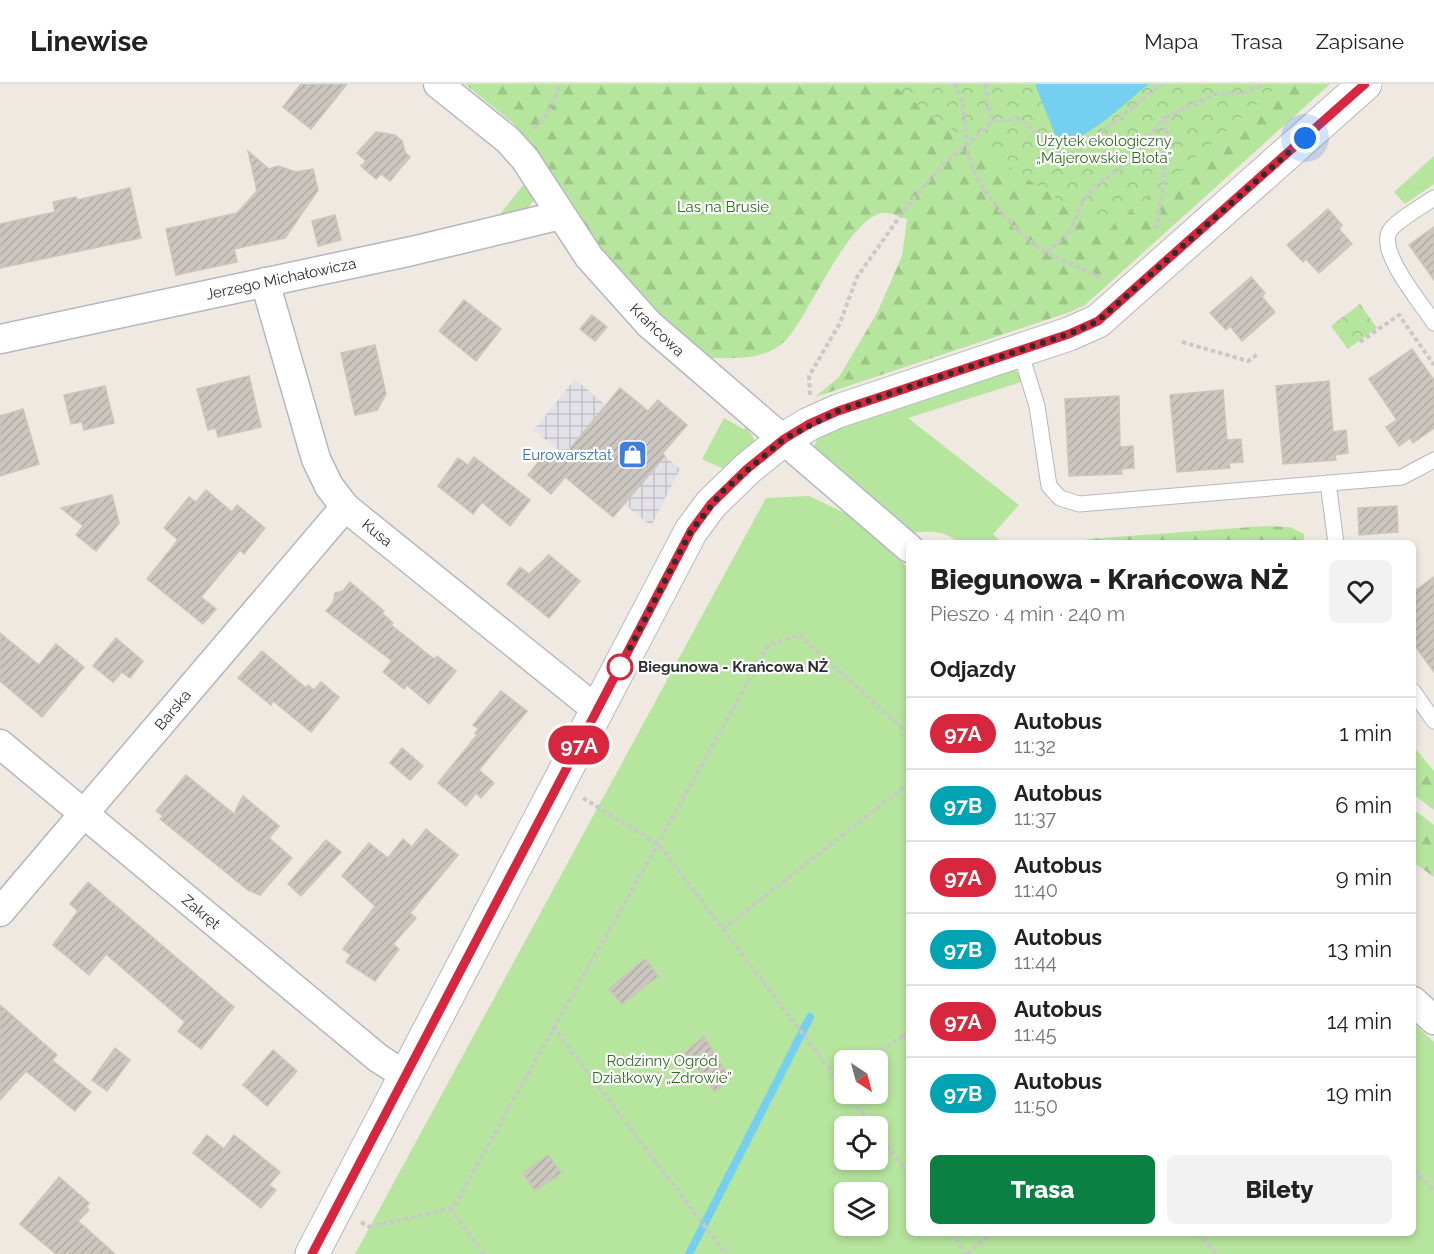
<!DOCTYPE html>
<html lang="pl">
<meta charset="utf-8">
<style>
:root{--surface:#fff;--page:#f2f2f2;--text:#222;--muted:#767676;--line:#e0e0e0;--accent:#0b8043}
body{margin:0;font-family:Raleway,sans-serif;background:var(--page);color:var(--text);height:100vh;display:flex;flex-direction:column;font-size:22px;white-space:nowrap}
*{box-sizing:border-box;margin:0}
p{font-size:20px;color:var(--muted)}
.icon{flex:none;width:33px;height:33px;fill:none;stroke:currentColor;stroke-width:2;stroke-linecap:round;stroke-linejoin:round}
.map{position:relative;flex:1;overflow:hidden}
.sheet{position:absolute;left:906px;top:456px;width:510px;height:696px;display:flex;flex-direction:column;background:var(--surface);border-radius:9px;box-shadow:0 3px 9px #0003}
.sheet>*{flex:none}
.badge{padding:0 12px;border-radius:20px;font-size:21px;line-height:39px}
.needle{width:39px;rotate:144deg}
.fabs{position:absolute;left:834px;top:966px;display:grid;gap:12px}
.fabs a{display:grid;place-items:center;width:54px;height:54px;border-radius:9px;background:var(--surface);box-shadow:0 3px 9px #0003;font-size:30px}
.you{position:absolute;width:30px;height:30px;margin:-15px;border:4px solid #fff;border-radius:50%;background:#1a73e8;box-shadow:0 0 0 9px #1a73e833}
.map>.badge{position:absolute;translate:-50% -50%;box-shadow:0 0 0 3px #fff}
h2{padding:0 24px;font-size:22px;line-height:54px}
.round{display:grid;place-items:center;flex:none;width:63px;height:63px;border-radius:9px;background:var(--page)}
.overview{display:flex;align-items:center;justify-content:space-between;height:102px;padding:0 24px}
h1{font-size:28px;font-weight:800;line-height:45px}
.primary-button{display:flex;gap:12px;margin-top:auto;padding:12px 24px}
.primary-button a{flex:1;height:69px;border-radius:9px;background:var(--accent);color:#fff;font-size:24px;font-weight:800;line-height:69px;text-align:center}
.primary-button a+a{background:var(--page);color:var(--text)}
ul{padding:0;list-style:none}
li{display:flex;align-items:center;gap:18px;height:72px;padding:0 24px;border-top:2px solid var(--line)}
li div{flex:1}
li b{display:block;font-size:22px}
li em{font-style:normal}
li .badge{min-width:66px;font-weight:700;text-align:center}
header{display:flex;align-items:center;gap:36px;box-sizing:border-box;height:84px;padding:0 30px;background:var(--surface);border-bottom:2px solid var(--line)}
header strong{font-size:28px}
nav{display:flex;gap:33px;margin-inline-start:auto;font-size:21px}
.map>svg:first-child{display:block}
</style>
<header>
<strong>Linewise</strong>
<nav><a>Mapa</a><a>Trasa</a><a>Zapisane</a></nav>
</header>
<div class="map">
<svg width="1434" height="1170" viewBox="0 0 1434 1170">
<defs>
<pattern id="industrial-grid" width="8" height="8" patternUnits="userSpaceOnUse" patternTransform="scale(1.5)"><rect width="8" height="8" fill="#e3e1e8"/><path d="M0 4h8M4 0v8" fill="none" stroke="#c3c1c7"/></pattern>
<pattern id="forest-firs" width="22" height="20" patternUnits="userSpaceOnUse" patternTransform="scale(1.5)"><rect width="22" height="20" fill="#b6e59e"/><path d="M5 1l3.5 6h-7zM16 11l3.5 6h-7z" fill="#9dc588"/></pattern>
<pattern id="park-crowns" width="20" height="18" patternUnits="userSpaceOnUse" patternTransform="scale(1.5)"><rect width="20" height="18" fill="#b6e59e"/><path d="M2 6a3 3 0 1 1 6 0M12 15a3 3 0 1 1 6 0" fill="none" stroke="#9dc588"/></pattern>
<pattern id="building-hatch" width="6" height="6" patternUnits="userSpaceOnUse" patternTransform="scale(1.5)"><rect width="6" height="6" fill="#cbc7bf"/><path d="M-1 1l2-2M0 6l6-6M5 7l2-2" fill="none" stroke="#afaba4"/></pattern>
</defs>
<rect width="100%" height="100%" fill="#efe9e1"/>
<path fill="url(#industrial-grid)" d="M575 295 680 385 651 442 534 346Z"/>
<g fill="#b6e59e" fill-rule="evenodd">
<path d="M1434 72V100L1405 120 1394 108Z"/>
<path d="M528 95 535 114C528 130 513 130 497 134Z"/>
<path d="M1013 283 1024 297 908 334 1019 421 993 450 1002 459H957C946 444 923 448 906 449L813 365 819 351Z"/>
<path d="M724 334 743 345 747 343 755 357 726 386 702 375Z"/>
<path d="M809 412 849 431 909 485V1149H1413V939L1434 958V1170H355L766 414ZM844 976H878V1010H844ZM844 1042H878V1076H844ZM844 1108H878V1142H844Z"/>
</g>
<g fill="url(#forest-firs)">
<path d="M465 0H1330L1085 221 1070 228 815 313 839 293 877 229 902 172 907 135C901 133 892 129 885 129 850 129 809 232 786 256 766 277 733 274 708 274L631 207 595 157 565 108 513 39Z"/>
<path d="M1265 442 1290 443 1304 450V459L1077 458 1089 455Z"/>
<path d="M1413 662 1434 687V726L1413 710Z"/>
<path d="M1413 725 1434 741V793L1413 778Z"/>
</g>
<g fill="url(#park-crowns)">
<path d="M892 0H1280L1175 92 1106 148C1036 97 959 56 892 0Z"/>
<path d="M1360 220 1377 244 1348 265 1331 242Z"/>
</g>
<path fill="#75cff0" d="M1035 0H1149C1127 17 1089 55 1063 58L1056 53Z"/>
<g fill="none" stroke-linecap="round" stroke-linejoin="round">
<path stroke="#75cff0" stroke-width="8" d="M689 1170 810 933"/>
</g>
<g fill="url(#building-hatch)" stroke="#cbc5ba" stroke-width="1.5">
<path d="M301 0H347L311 45 283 23Z"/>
<path d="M376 48 395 51 402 57 405 68 410 73 390 97 381 90 376 95 361 82 366 77 357 69Z"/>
<path d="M248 67 269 85 278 82 296 88 313 85 318 106 285 154 234 165 237 178 176 191 166 145 237 129 257 107Z"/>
<path d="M130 104 141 154 0 184V140L55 128 53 118 76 113 77 116Z"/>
<path d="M1328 125 1342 141 1339 145 1352 160 1319 189 1306 175 1303 178 1287 161Z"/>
<path d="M335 131 341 156 318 162 312 137Z"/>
<path d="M1434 143V196L1409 161Z"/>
<path d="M1251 193 1265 209 1262 213 1275 228 1242 257 1230 242 1226 246 1210 229Z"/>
<path d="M464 216 501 245 476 277 439 247Z"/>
<path d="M592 231 607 243 595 257 580 245Z"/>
<path d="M375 261 386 310 377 326 355 331 341 269Z"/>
<path d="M1412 265 1434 296V344L1413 359 1410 354 1399 362 1386 343 1397 336 1369 295Z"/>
<path d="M249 292 261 343 218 353 216 344 208 346 197 305Z"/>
<path d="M1329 297 1333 348 1346 346 1348 369 1335 371 1336 376 1283 380 1276 302Z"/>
<path d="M105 302 114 339 84 346 82 338 71 340 64 311Z"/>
<path d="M620 304 648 327 658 316 687 341 662 370 665 372 613 433 565 393 551 410 528 391 546 369 558 379Z"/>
<path d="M1223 306 1227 356 1241 355 1243 378 1229 379 1230 384 1177 388 1170 311Z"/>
<path d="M1119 312 1120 363 1133 362 1134 384 1121 385 1122 390 1069 392 1065 315Z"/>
<path d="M23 325 39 380 0 392V332Z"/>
<path d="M474 373 530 416 510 442 482 418 473 430 438 402 458 374 468 381Z"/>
<path d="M206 406 232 428 237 421 265 444 244 470 240 466 201 513 216 525 203 540 147 495 178 456 164 444 189 413 196 418Z"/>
<path d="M112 411 119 439 96 467 76 451 83 442 61 424Z"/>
<path d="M1397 422 1398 448 1359 451 1358 424Z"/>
<path d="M549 471 580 497 549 534 507 500 520 483 529 490Z"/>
<path d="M1434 493V588L1413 559V508Z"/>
<path d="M350 498 384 527 382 529 393 539 391 541 434 575 437 572 456 587 429 620 407 601 404 605 383 588 392 577 326 527 333 519 335 509 343 507Z"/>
<path d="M0 549 39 581 56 560 84 583 42 633 0 597Z"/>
<path d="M116 554 143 577 130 594 122 588 113 598 93 582Z"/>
<path d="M262 567 306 604 308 601 314 606 321 598 339 613 311 648 273 617 271 621 238 594Z"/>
<path d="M501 607 527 627 479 686 494 699 481 714 476 709 466 722 438 699 477 651 475 649 479 645 473 641Z"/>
<path d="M402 664 423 682 410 696 390 679Z"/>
<path d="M186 691 234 730 243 712 279 742 269 754 292 774 260 811 248 806 160 735 163 732 156 727Z"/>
<path d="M426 745 458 771 410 829 416 834 393 860 399 865 375 897 346 878 351 871 343 865 375 822 342 792 369 759 388 774 403 755 412 763Z"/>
<path d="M326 756 341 768 301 812 288 800Z"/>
<path d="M88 798 234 923 201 965 178 947 185 938 106 870 89 891 53 861 78 827 70 820Z"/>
<path d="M645 875 658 892 622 920 609 905Z"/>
<path d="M0 921 57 971 52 976 91 1008 75 1027 26 987 0 1016Z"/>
<path d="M704 952 730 995 715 1008 685 969Z"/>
<path d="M115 964 130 976 107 1007 92 996Z"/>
<path d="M273 966 297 987 267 1022 243 1001Z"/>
<path d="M207 1051 224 1065 234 1051 280 1088 269 1101 276 1106 261 1124 193 1069Z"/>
<path d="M548 1071 561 1089 535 1107 523 1089Z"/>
<path d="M59 1093 89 1119 86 1123 89 1126 78 1137 115 1170H56L20 1140Z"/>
</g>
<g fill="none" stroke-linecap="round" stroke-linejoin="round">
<defs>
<g id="service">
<path d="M1434 114C1424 121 1394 138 1389 148 1379 170 1422 220 1434 239"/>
<path d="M1020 267 1037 322 1049 402 1060 414 1079 420 1402 393 1434 376"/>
<path d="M1328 399 1336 459"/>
<path d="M1413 607 1434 637"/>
</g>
<g id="minor">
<path d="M438 0 508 56 525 75 589 173 649 240 909 464"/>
<path d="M265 198 316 375 329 402 345 423 597 626"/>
<path d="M0 255 412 167 561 131"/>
<path d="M0 660 378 974 406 992"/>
<path d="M0 828 345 423"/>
<path d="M1413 917 1434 936"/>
</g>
<path id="tertiary" d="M312 1170 691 447 711 420 747 385 784 355 809 340 838 327 1069 250 1098 237 1365 0"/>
</defs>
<use href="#service" stroke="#b4b7c1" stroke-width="17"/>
<use href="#minor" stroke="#b4b7c1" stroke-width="31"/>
<use href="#tertiary" stroke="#b4b7c1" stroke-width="35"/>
<g stroke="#c9c9c9" stroke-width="4" stroke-dasharray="4.5 3" stroke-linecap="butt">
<path d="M954 0C969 21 962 51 970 76 980 108 1016 150 1044 167 1062 178 1084 184 1102 195"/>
<path d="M986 0 987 20 993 37"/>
<path d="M534 45 549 27 560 0"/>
<path d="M1156 145 1163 103 1166 33 1215 10 1244 9 1264 0"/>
<path d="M1046 168 1069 150 1083 117 1092 105 1132 75 1165 33"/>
<path d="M1182 258 1248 277 1258 270"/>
<path d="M1360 258 1399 231 1434 281"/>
<path d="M810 311 809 292 840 239 857 193 908 121 936 88 993 37 1020 35 1060 69 1070 70 1081 65 1161 0"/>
<path d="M583 714 659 761 844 1004"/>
<path d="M723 845 909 699"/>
<path d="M553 943 726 1170"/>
<path d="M904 951 909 957"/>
<path d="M868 976 909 947"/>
<path d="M848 1010 873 1042"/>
<path d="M878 1049 909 1092"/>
<path d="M1413 1087 1434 1106"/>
<path d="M361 1138 370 1143 452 1124"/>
<path d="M951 1149 966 1170"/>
<path d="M1197 1149 1217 1170"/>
<path d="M484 1170 452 1127 453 1124C557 936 665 750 768 561L799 551 909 650"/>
<path d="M967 1170 991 1149"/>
</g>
<use href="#service" stroke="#fff" stroke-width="15"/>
<use href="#minor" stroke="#fff" stroke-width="28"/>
<use href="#tertiary" stroke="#fff" stroke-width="33"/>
</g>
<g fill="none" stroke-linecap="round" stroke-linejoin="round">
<defs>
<path id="line" d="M312 1170 691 447 711 420 747 385 784 355 809 340 838 327 1069 250 1098 237 1365 0"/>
</defs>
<use href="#line" stroke="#fff" stroke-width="14"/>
<use href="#line" stroke="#d7263d" stroke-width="9"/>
<path stroke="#2e2e2e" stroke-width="6" stroke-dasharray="0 10.8" d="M620 583 691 447 723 407 784 355 838 327 1069 250 1098 237 1305 54"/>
</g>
<defs>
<symbol id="shop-square" viewBox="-11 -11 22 22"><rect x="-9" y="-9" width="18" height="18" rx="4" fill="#3f7fe0" stroke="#fff"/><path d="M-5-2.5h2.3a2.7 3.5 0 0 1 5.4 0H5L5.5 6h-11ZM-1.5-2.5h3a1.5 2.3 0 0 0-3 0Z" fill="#fff"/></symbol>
</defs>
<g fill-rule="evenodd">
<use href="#shop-square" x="616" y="354" width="33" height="33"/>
</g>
<circle fill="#fff" stroke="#d7263d" stroke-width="3" cx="620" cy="583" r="12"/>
<g text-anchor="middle" stroke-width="4.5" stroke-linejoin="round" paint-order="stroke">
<g font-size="15" fill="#2c6e1b" stroke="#fff">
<text x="1104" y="62">Użytek ekologiczny<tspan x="1104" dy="17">„Majerowskie Błota”</tspan></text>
<text x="723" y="128">Las na Brusie</text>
<text x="662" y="982">Rodzinny Ogród<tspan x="662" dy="17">Działkowy „Zdrowie”</tspan></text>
</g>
<g font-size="15" fill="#2e2e2e" stroke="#fff">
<text transform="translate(281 195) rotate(-12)" y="5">Jerzego Michałowicza</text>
<text transform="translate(657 246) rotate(44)" y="5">Krańcowa</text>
<text transform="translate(377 449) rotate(39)" y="5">Kusa</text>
<text transform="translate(173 626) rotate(-50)" y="5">Barska</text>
<text transform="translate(201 828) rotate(40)" y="5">Zakręt</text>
</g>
<g font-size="15" fill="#366cbe" stroke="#fff" text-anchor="end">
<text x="612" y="376">Eurowarsztat</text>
</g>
<g font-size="15" font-weight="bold" fill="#2e2e2e" stroke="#fff" text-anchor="start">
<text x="638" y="588">Biegunowa - Krańcowa NŻ</text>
</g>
</g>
</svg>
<div class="fabs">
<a><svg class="needle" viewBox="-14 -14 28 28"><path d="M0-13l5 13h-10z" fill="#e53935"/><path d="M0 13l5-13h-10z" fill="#767676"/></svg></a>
<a><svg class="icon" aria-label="locate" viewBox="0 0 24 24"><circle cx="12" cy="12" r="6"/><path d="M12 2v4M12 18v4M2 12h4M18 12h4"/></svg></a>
<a><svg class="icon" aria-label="layers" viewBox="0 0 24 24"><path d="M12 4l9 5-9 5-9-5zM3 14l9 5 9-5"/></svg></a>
</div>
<div class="you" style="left:1305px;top:54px"></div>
<b class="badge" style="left:579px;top:661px;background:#d7263d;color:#fff">97A</b>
<section class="sheet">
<div class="overview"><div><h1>Biegunowa - Krańcowa NŻ</h1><p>Pieszo · 4 min · 240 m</p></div><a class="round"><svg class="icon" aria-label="heart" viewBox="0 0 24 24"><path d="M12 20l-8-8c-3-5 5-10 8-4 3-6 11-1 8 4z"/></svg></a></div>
<h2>Odjazdy</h2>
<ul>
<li><span class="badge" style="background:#d7263d;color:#fff">97A</span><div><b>Autobus</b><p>11:32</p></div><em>1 min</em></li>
<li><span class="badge" style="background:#00a3b4;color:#fff">97B</span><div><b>Autobus</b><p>11:37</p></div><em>6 min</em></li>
<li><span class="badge" style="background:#d7263d;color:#fff">97A</span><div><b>Autobus</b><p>11:40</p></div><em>9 min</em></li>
<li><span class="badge" style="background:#00a3b4;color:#fff">97B</span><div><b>Autobus</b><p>11:44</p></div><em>13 min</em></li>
<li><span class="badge" style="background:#d7263d;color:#fff">97A</span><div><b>Autobus</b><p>11:45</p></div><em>14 min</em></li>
<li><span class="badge" style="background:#00a3b4;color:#fff">97B</span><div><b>Autobus</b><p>11:50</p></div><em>19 min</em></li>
</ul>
<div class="primary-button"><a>Trasa</a><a>Bilety</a></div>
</section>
</div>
